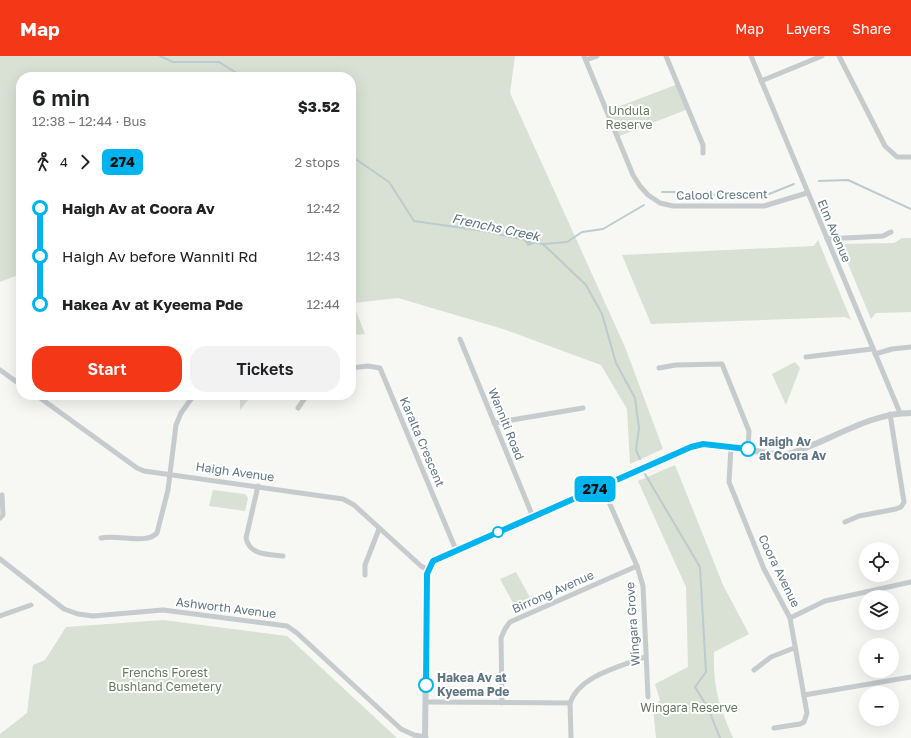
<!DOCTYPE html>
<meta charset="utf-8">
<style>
:root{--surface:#fff;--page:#f2f2f2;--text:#202124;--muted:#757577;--accent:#f43717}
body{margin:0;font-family:"Golos Text",sans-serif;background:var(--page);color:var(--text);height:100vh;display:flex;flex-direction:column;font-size:15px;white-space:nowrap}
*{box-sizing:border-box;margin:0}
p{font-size:13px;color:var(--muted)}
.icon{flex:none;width:22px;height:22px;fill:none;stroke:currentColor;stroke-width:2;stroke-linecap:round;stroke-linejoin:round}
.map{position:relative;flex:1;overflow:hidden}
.drawer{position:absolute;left:16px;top:16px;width:340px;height:328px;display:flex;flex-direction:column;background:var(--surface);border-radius:16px;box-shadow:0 4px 16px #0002}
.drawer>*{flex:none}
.badge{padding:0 8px;border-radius:6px;font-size:14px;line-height:26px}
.buttons{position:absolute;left:859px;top:486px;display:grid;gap:8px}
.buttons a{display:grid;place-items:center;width:40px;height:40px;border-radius:50%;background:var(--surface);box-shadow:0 4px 16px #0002;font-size:20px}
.map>.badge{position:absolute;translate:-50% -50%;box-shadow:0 0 0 2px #fff}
.legs{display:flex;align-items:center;gap:6px;height:44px;padding:0 16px;font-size:13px}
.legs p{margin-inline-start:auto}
.overview{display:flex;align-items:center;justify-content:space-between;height:68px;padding:0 16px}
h1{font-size:22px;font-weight:600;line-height:30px}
.action{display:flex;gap:8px;margin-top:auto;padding:8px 16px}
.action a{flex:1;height:46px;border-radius:16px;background:var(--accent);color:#fff;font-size:16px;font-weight:600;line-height:46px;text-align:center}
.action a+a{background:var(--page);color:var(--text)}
ul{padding:0 16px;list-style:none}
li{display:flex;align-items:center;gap:14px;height:48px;font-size:15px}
li i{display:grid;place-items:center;width:6px;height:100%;margin:0 5px;background:currentColor}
li i::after{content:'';width:10px;height:10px;margin:-5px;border:3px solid;border-radius:50%;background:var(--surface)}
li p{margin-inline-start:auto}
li:first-child i{background:linear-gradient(#0000 50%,currentColor 0)}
li:last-child i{background:linear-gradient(currentColor 50%,#0000 0)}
header{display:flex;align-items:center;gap:24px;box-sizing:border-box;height:56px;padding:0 20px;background:var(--accent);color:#fff}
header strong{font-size:19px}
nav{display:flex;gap:22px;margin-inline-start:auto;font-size:14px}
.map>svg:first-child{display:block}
</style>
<header>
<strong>Map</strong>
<nav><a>Map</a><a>Layers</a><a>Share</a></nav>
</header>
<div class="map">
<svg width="911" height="682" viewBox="0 0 911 682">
<rect width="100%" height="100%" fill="#f7f7f4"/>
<g fill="#d9e0d4">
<path d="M0 0H515L510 37 625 291 663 393 630 408 627 353 601 309 503 273 398 242 353 247 365 278 351 279V21H21V218L0 226Z"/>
<path d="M678 28 688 53 617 81 607 55Z"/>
<path d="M902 182H911V256L876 257 871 263 841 191 843 188 894 187Z"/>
<path d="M818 184 851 264 845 261 651 268 622 199 814 190Z"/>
<path d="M795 306 800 312 786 349 772 318Z"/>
<path d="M240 339H252L240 354Z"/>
<path d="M675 409 723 529 749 578 714 596C713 632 719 649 733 682H656L653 652 660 644 655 628 688 611 686 531 638 425Z"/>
<path d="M213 434 245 438 248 442 245 455 209 450Z"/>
<path d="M516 516 533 547 517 554 500 523Z"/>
<path d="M163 564 287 580 397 682H0V678L27 657 33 609 45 604 66 571Z"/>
</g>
<path fill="#bccbce" d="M522 182 535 183 534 188 528 190Z"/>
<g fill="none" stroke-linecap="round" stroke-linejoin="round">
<g stroke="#bccbce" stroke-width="2">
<path d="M160 0 173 6H219L243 21"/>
<path d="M351 100 389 126 414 165 484 175 525 184"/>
<path d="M819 125 848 124 911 153"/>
<path d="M662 136H674L680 139 769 138 794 128"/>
<path d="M532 186 543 188 586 229 602 258 616 307 635 342 639 372 636 394 640 403"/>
<path d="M543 188 567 186 582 176 603 173 644 149"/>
<path d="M645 418 700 511 706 616 695 631 708 652 720 682"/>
</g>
<g stroke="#c6cbce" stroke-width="5">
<path d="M584 0 633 119 640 130 648 139 660 147 673 150H764L807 137"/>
<path d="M666 0 703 89V97"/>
<path d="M751 0 900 357"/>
<path d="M839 0 885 90 897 101H911"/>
<path d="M586 4 597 0"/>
<path d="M761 25 822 0"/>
<path d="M827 183 883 180 891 176"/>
<path d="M460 283 533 461"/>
<path d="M875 298 892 293 911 291"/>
<path d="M806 301 872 293"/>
<path d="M351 312 368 310 380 312 456 494"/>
<path d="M659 312 676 309 722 308 749 375 748 393"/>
<path d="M0 314 21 329"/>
<path d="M36 339 137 412 144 415 343 443 354 449 421 510 428 514"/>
<path d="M298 352 307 339"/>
<path d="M494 367 583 352"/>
<path d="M731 391 729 426 764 513 790 562 807 657 804 666 800 668 774 672"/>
<path d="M258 430 246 482C250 500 268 498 283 500"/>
<path d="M602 430 637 510 643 530 648 641"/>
<path d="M0 462 3 459 2 439"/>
<path d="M845 466 859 460 896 453 901 451 904 446 890 358"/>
<path d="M101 482C118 478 146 489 157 477L168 434 176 369 181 357 194 339"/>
<path d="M0 503 64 553 78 558 93 560 163 554 287 570 297 577 401 673 414 679 426 681"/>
<path d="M365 519V509L379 473"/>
<path d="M0 560 31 549"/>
<path d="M790 562 825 545 911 526"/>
<path d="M754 614 771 601 794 592"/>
<path d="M804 639 911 621"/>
<path d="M426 646 570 647C580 619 620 611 645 601"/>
<path d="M502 647 501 582 505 573 510 566 637 510"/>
<path d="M570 647 571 682"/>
</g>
<path stroke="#c6cbce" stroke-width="6" d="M425 682 427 524 428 514 433 505 698 389H713L782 399 792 397C832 384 869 357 911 357"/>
</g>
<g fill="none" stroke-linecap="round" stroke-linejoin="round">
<defs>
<path id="line-1" d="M426 629 427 518 433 505 691 391 703 388 748 393"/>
</defs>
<use href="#line-1" stroke="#fff" stroke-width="9"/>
<use href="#line-1" stroke="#00b5ef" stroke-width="6"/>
</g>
<g fill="#fff" stroke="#00b5ef" stroke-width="2">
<circle cx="748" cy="393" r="7"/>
<circle cx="498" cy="476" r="5"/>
<circle cx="426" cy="629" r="7"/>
</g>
<g text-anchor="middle" stroke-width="4" stroke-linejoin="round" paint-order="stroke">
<g font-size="12" fill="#66795f" stroke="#fff">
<text x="629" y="59">Undula<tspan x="629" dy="14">Reserve</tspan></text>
<text x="165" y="621">Frenchs Forest<tspan x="165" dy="14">Bushland Cemetery</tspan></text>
<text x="689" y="656">Wingara Reserve</text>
</g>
<g font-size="12" fill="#5f7682" stroke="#fff">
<text transform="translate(722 139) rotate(-1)" y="4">Calool Crescent</text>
<text transform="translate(834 175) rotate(67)" y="4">Elm Avenue</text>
<text transform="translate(506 368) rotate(68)" y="4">Wanniti Road</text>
<text transform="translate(422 386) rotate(67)" y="4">Karalta Crescent</text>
<text transform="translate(235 416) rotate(8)" y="4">Haigh Avenue</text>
<text transform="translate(779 515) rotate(64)" y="4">Coora Avenue</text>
<text transform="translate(553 536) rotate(-24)" y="4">Birrong Avenue</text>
<text transform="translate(226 552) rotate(7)" y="4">Ashworth Avenue</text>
<text transform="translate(633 568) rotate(-94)" y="4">Wingara Grove</text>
</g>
<g font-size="12" font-weight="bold" fill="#5f7682" stroke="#fff" text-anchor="start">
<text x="759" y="390">Haigh Av<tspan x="759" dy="14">at Coora Av</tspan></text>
<text x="437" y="626">Hakea Av at<tspan x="437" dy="14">Kyeema Pde</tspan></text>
</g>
<g font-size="13" font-style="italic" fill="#5a767c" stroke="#fff">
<text transform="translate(496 171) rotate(12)" y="5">Frenchs Creek</text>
</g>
</g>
</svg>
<div class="buttons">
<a><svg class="icon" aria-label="locate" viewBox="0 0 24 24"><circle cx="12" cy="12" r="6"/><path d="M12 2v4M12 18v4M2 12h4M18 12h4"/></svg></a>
<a><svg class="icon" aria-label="layers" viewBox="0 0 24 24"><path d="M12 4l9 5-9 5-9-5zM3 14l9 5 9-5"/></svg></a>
<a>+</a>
<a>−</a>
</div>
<b class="badge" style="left:595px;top:433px;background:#00b5ef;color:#111">274</b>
<section class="drawer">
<div class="overview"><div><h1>6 min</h1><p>12:38 – 12:44 · Bus</p></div><b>$3.52</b></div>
<div class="legs"><svg class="icon" aria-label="walk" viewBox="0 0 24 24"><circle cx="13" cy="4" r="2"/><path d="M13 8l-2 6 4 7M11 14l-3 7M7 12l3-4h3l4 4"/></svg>4<svg class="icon" aria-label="forward" viewBox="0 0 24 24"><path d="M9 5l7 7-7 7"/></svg><b class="badge" style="background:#00b5ef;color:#111">274</b><p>2 stops</p></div>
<ul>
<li><i style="color:#00b5ef"></i><b>Haigh Av at Coora Av</b><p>12:42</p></li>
<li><i style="color:#00b5ef"></i><span>Haigh Av before Wanniti Rd</span><p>12:43</p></li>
<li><i style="color:#00b5ef"></i><b>Hakea Av at Kyeema Pde</b><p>12:44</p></li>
</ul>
<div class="action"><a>Start</a><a>Tickets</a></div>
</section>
</div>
